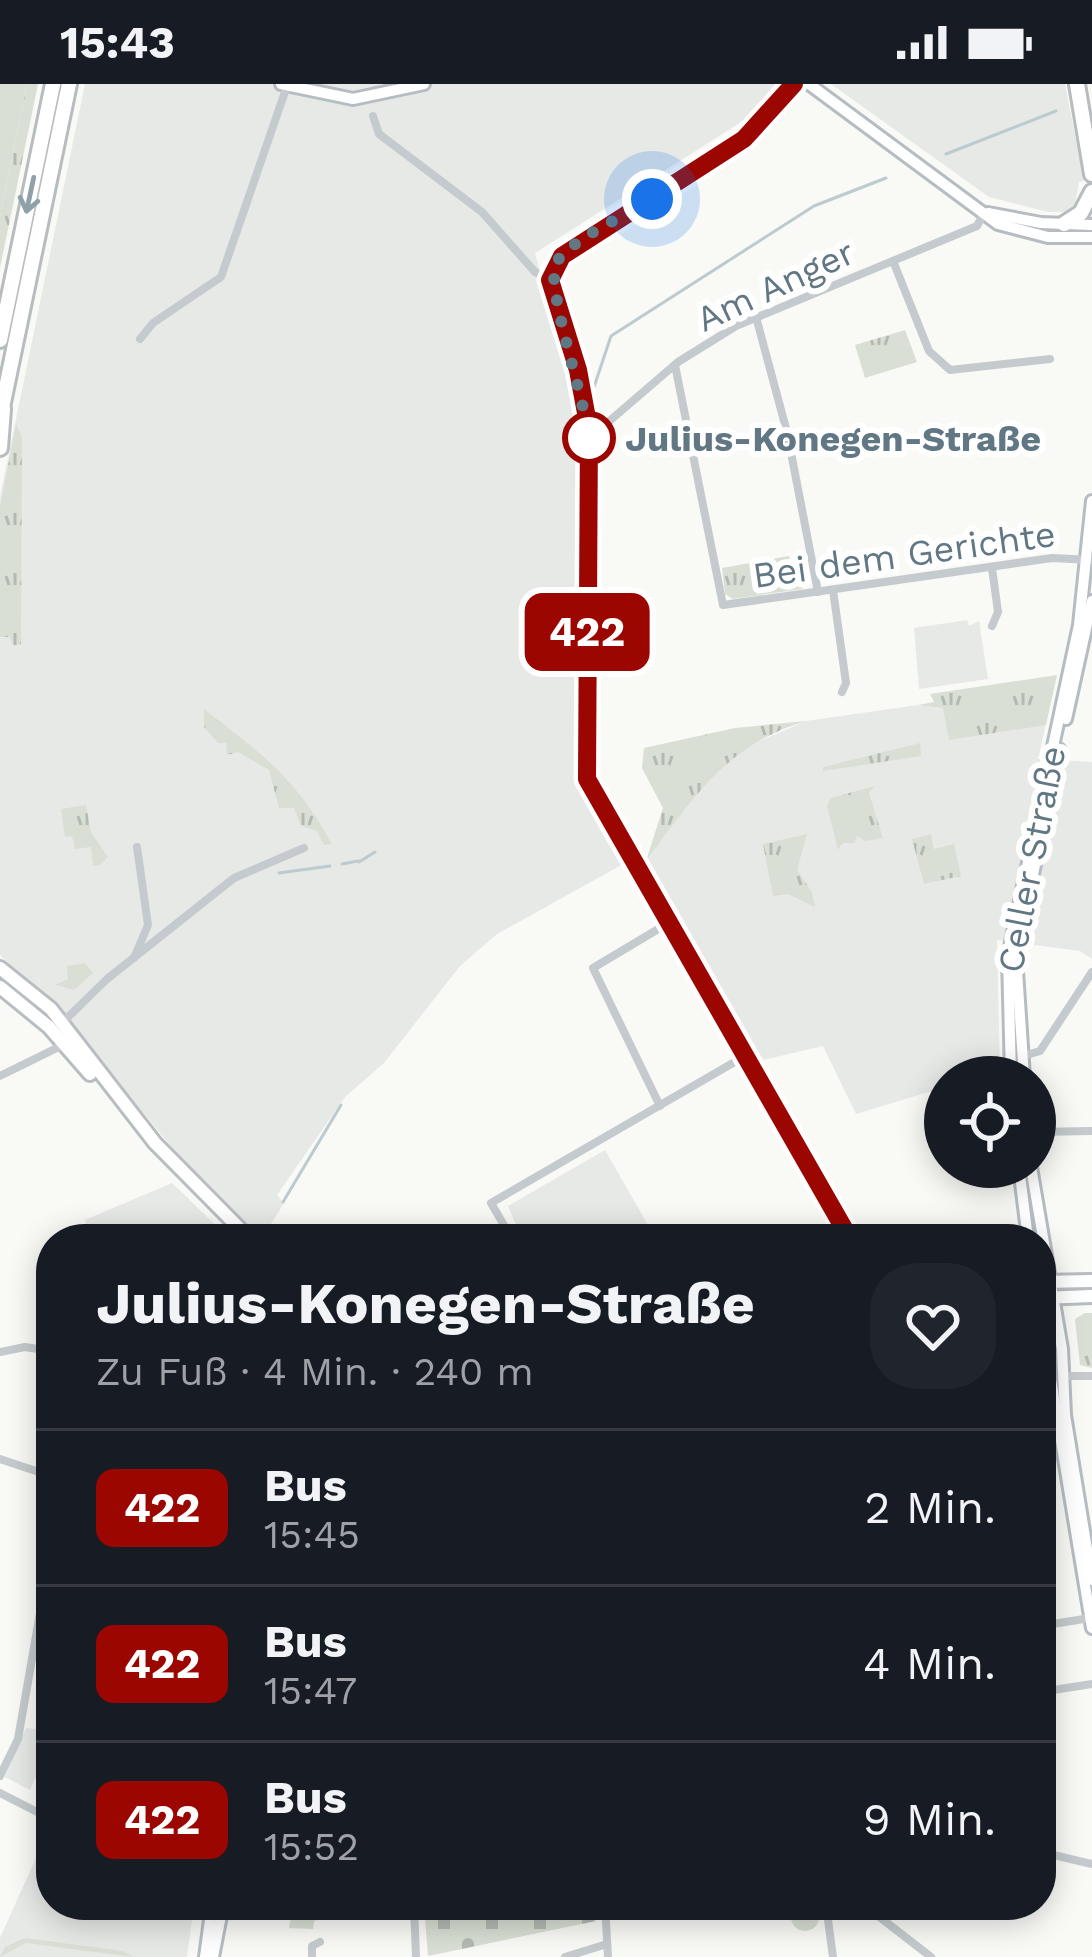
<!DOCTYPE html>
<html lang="de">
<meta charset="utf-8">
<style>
:root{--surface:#171b24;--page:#20242c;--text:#f1f3f6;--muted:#9ea1a6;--line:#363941}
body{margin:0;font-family:"Work Sans",sans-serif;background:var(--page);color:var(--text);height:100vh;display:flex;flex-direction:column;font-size:45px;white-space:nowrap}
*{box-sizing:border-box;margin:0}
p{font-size:39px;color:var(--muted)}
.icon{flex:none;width:66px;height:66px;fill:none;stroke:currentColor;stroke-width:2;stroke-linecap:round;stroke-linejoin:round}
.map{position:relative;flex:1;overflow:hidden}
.drawer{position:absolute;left:36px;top:1140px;width:1020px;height:696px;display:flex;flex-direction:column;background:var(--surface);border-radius:48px;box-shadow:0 6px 30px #0003}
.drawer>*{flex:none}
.badge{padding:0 24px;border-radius:18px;font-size:42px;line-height:78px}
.controls{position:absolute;left:924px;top:972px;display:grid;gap:24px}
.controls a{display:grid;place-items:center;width:132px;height:132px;border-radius:50%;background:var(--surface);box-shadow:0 6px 30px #0003;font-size:60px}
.you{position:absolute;width:60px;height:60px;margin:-30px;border:9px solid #fff;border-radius:50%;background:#1a73e8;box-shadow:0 0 0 18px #1a73e833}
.map>.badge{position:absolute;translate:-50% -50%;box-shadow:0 0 0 6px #fff}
.round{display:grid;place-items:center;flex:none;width:126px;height:126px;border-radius:48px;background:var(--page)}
.summary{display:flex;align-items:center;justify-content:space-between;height:204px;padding:0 60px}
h1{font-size:57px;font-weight:700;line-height:90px}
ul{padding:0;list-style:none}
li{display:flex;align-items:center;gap:36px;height:156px;padding:0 60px;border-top:3px solid var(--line)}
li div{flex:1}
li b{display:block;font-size:45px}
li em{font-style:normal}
li .badge{min-width:132px;font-weight:700;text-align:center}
.status{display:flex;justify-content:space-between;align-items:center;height:84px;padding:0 60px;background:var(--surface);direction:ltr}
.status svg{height:33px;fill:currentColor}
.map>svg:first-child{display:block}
</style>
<div class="status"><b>15:43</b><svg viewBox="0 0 49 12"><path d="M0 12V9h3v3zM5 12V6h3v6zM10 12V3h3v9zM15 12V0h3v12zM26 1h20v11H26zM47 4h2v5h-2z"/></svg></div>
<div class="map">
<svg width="1092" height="1873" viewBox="0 0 1092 1873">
<defs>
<pattern id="grass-tufts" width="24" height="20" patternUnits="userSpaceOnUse" patternTransform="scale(3)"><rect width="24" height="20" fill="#d9dfd4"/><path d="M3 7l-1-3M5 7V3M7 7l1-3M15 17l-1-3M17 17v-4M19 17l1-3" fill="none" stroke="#b3bab2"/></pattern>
<pattern id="cemetery-stones" width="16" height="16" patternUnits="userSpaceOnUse" patternTransform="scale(3)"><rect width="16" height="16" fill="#d9dfd4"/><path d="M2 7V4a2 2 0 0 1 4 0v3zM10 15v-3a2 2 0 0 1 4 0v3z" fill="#b3bab2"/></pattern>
</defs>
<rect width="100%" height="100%" fill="#f9f9f6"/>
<g fill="#e7e9e7">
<path d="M85 0H775L749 33 535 169 578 328V697L625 779 497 850 460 882 384 979 345 1013 277 1111 284 1119 262 1154 174 1066 63 931 0 871V413Z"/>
<path d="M831 0H1065L1084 97 1079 98 1075 120 1064 128H1048L989 113Z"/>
<path d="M967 536 969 542 979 537 988 595 919 605 914 544Z"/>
<path d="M918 621 1047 635 1038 675 1092 678V875L1080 867 997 856 1000 986 953 991 945 993V1003L856 1030 823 962 759 977 646 777 708 692 739 666 806 637Z"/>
<path d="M605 1066 656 1155H522L508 1122Z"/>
<path d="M172 1099 230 1155H89L85 1136Z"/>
<path d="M26 1644 51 1647V1698L35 1694 30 1706 5 1693Z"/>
<path d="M49 1745 51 1821H194L187 1873H0V1854Z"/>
</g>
<g fill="url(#grass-tufts)">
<path d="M27 0H38L0 184V132Z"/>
<path d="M905 246 917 278 865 294 855 261Z"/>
<path d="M16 340 22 353 21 560 14 562 9 553H0V423Z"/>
<path d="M789 472 791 480 803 478 807 497 802 505 733 515 725 510 722 484Z"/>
<path d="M1057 591 1046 641 949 656 943 624 918 621 934 618 930 610Z"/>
<path d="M204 625C262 670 296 694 332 760L324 761 317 747 301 742 294 724H279L269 686 238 668 227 671 226 659H218L204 643Z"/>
<path d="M806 637C726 661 693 714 646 777L663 724 642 684 644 664 735 644Z"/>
<path d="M920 659 921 672 823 687V683Z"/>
<path d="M875 702 869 709 883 754 865 757 857 752 855 759H842L838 766 827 722 831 714Z"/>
<path d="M86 721 91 748 108 773 100 781 93 782 91 763 75 765 72 752 65 753 61 725Z"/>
<path d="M807 750 797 786 812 808 815 823 788 810 773 812 763 760Z"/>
<path d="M931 750 934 765 954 760 961 792 924 800 912 755Z"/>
<path d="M85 879 93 889 74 906 55 901 68 895 67 882Z"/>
<path d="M1085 1229H1092V1284L1080 1281 1075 1235Z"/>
<circle cx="805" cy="1833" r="14"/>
<path d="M293 1821H328V1833L314 1837 313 1845 289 1844Z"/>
</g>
<path fill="url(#cemetery-stones)" d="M424 1821H595L596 1837 428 1872Z"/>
<g fill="#d9dfd4">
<path d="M0 0H27L0 132Z"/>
<path d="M25 1854 123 1867 133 1873 26 1859 0 1873 5 1863Z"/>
</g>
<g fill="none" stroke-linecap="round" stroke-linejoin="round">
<g stroke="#bccbcf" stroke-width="3">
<path d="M946 70 1056 27"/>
<path d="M594 303 611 252 814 122 886 94"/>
<path d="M359 778 375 768"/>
<path d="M342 780 358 777"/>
<path d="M279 789 330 782"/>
<path d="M283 1118 341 1021"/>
</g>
<defs>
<g id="secondary">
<path d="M281 0 353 15 424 0"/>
<path d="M809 0 998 140 1048 153H1092"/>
<path d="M988 129 1041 139 1092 141"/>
<path d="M1066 635 1092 517"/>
<path d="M1011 993 1008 872 1079 541 1092 417"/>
<path d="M1024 993 1016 872 1059 665"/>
<path d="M1019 1083 1028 1155"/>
<path d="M1031 1083 1062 1265 1065 1331 1092 1496"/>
<path d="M1041 1235 1092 1544"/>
<path d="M205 1873 212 1821"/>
<path d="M213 1873 223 1821"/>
</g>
<g id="primary">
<path d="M0 884 51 925 155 1059 250 1155"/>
<path d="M0 903 49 943 90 990"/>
<path d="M1041 1198 1092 1197"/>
<path d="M1041 1214 1092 1212"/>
</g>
<g id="highway">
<path d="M1077 0 1092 90"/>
<path d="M1064 140 1081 129 1092 108"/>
<path d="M0 256 53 0"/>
<path d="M0 333 69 0"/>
<path d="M0 364 3 325"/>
</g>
</defs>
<use href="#secondary" stroke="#b6bdc2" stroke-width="16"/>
<use href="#primary" stroke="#b7bdc1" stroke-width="18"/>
<use href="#highway" stroke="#b7bcbf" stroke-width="20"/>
<g stroke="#c4cacd" stroke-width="8">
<path d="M794 0 744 55 562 173 550 196 578 286 588 345V695L850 1155"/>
<path d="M373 32 379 50 482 128 535 188 550 196"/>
<path d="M893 177 929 267 950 286 1050 275"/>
<path d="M756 233 787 348 818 508"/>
<path d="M140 255 153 239 221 193 287 2"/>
<path d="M675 281 723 521 1052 474 1092 476"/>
<path d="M599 346 678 278 736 242 977 142 984 129"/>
<path d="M992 484 998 528 992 542"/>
<path d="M833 506 846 599 842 608"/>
<path d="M134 874 148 841 137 763"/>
<path d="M60 941 107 895 234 794 304 764"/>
<path d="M1023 972 1040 967 1092 888"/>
<path d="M0 992 67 959"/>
<path d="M660 1022 593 884 670 838"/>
<path d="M1035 1048 1092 1047"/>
<path d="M512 1155 491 1119 745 972"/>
<path d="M0 1268 25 1263 51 1267"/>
<path d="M1064 1292H1092"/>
<path d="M0 1375 51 1392"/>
<path d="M1041 1542 1090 1534"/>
<path d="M1041 1608 1092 1600"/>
<path d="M0 1692 18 1655 51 1466"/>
<path d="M0 1709 51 1735"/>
<path d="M1041 1768 1092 1780"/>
<path d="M414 1821 416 1873"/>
<path d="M605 1821 608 1873"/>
<path d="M826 1821 833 1873"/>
<path d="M864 1821 931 1873"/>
<path d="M312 1873V1862L320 1858"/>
<path d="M565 1873 607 1860"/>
</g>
<use href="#secondary" stroke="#fff" stroke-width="10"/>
<use href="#primary" stroke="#fff" stroke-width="12"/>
<use href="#highway" stroke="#fff" stroke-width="14"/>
</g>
<defs><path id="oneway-shaft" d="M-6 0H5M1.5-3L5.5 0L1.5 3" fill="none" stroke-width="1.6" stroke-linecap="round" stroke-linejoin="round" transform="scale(3)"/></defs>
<use stroke="#90a0a9" href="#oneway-shaft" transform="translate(30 111) rotate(102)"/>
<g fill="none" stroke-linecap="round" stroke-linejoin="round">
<defs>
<path id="line" d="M794 0 744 55 562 172 550 196 578 286 589 345 587 695 850 1155"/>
</defs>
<use href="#line" stroke="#fff" stroke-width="27"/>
<use href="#line" stroke="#9b0600" stroke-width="18"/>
<path stroke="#617784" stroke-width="12" stroke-dasharray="0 21.6" d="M589 354V359C588 321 542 196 557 177 578 151 624 133 652 115"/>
</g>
<circle fill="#fff" stroke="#9b0600" stroke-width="6" cx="589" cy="354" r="24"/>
<g text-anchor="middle" stroke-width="12" stroke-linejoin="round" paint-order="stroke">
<g font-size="36" fill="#617784" stroke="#fff">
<text transform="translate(775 201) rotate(-25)" y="13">Am Anger</text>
<text transform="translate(904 470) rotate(-8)" y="13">Bei dem Gerichte</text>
<text transform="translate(1031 775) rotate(-79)" y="13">Celler Straße</text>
</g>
<g font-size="36" font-weight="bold" fill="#617784" stroke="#fff" text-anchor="start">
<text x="625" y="367">Julius-Konegen-Straße</text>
</g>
</g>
</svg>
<div class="controls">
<a><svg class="icon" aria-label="locate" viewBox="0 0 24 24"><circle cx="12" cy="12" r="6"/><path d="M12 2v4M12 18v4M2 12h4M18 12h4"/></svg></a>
</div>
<div class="you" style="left:652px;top:115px"></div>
<b class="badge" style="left:587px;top:548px;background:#9b0600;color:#fff">422</b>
<section class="drawer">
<div class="summary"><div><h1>Julius-Konegen-Straße</h1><p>Zu Fuß · 4 Min. · 240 m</p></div><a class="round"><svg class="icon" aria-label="heart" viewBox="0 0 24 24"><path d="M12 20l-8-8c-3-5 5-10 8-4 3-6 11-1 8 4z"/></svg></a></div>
<ul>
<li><span class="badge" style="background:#9b0600;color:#fff">422</span><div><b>Bus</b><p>15:45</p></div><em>2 Min.</em></li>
<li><span class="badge" style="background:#9b0600;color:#fff">422</span><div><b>Bus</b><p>15:47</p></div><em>4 Min.</em></li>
<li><span class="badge" style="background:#9b0600;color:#fff">422</span><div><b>Bus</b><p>15:52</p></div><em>9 Min.</em></li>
</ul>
</section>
</div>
